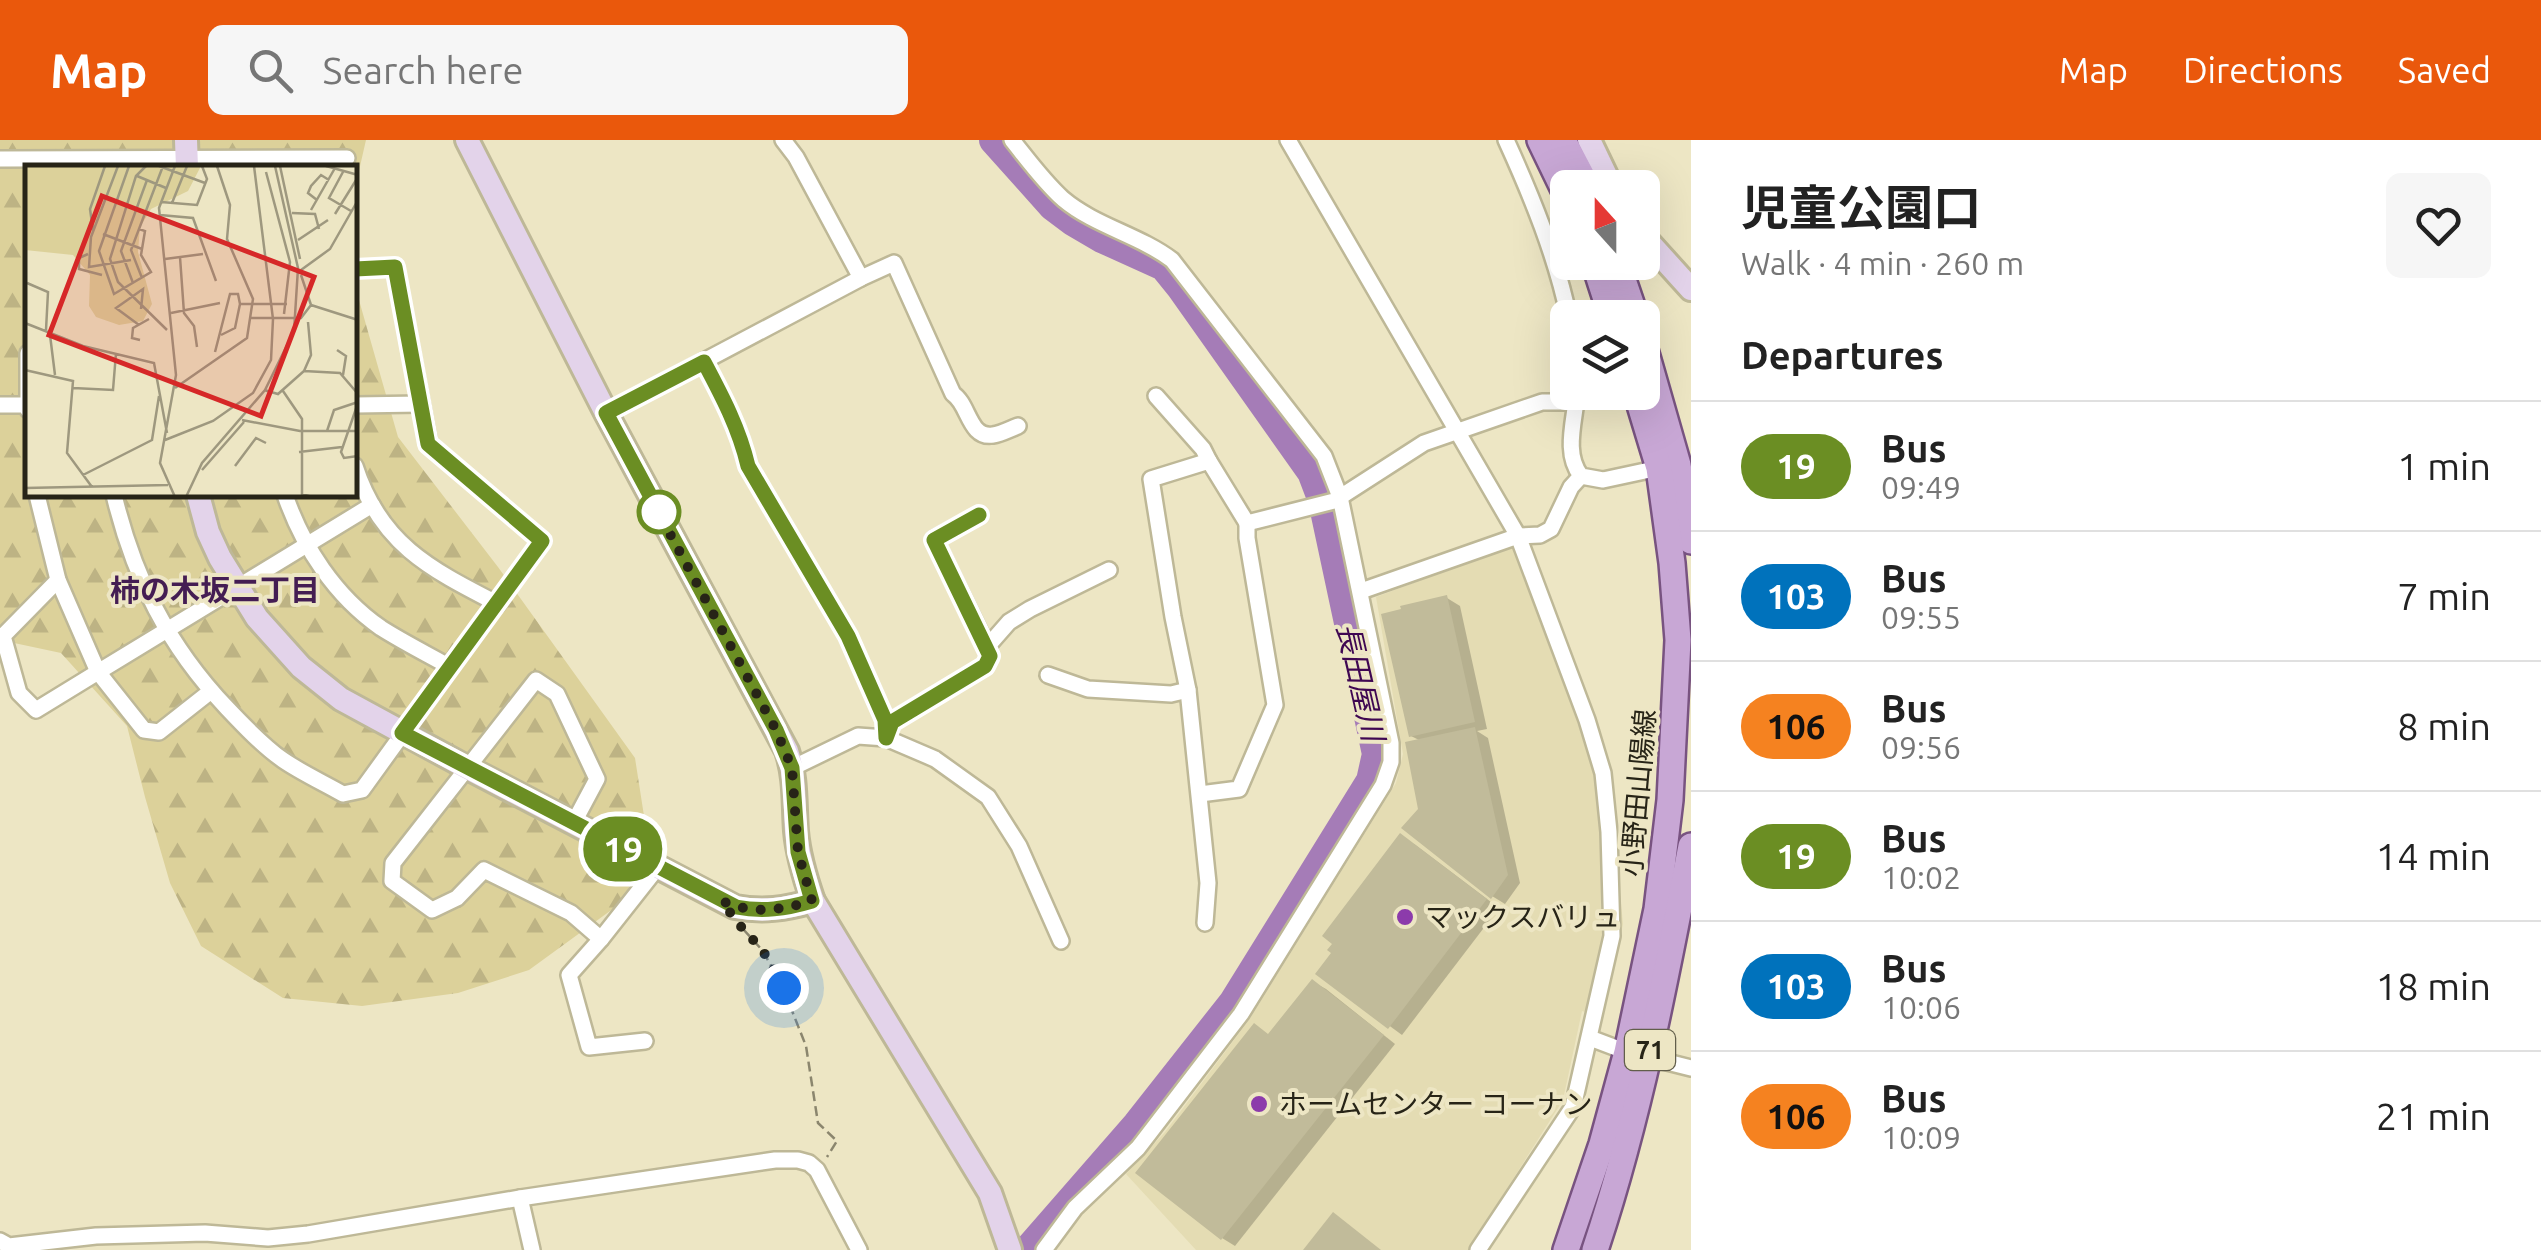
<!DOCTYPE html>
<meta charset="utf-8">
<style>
:root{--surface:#fff;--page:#f6f6f6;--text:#222;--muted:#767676;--line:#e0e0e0;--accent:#ea580c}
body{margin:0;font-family:Ubuntu,"Noto Sans JP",sans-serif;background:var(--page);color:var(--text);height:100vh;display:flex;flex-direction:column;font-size:38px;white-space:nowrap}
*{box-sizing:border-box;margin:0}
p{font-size:32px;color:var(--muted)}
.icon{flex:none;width:55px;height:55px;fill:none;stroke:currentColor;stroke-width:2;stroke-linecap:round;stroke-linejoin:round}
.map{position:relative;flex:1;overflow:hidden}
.sheet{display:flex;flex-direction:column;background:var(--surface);width:850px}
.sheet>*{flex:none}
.badge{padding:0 20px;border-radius:32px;font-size:35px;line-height:65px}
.needle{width:65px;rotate:339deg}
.tools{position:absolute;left:1550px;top:30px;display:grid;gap:20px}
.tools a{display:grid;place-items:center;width:110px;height:110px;border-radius:15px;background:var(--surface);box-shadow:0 10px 40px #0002;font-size:50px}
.you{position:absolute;width:50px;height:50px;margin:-25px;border:8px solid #fff;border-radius:50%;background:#1a73e8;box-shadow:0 0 0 15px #1a73e833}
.map>.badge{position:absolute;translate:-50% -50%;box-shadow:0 0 0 5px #fff}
h2{padding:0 50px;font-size:38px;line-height:90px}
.round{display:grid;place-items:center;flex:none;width:105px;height:105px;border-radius:15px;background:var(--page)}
.overview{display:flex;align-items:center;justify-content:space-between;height:170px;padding:0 50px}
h1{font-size:48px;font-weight:700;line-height:75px}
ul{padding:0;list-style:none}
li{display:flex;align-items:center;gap:30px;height:130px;padding:0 50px;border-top:2px solid var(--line)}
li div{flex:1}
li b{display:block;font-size:38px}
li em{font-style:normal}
li .badge{min-width:110px;font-weight:700;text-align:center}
header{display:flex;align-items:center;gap:60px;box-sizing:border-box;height:140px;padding:0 50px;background:var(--accent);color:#fff}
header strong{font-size:48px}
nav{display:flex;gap:55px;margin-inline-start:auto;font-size:35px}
.search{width:700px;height:90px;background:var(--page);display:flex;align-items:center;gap:25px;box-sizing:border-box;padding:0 35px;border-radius:15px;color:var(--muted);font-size:38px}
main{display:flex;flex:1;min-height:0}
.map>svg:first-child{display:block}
</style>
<header>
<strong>Map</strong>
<div class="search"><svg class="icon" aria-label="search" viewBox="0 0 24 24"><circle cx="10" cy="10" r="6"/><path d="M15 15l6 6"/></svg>Search here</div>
<nav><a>Map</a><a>Directions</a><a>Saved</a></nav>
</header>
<main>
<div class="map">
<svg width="1691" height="1110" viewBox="0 0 1691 1110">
<defs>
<pattern id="forest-firs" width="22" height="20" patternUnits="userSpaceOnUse" patternTransform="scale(2.5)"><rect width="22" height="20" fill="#dcd19a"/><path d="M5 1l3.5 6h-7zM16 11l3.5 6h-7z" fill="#bdb384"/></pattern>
</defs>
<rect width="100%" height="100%" fill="#ede6c4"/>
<path fill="#e4dcb3" d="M1528 400 1589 559 1607 616 1623 784 1603 877 1582 871 1563 960 1468 1110H1196L1126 1034 1165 992 1249 880 1396 643 1403 614 1376 457Z"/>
<path fill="url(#forest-firs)" d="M0 0H366L355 48V28H28V355H355V146L398 297 498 427 635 618 649 708 621 763 529 830 458 853 362 866 283 858 201 806 170 743 145 657 127 586 61 513 0 500Z"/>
<g fill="#0003">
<path d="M1447 458 1460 466 1487 589 1477 591 1488 598 1520 743 1505 764 1492 756 1420 670 1421 601 1411 596Z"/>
<path d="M1414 704 1499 768 1402 895 1319 834Z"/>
<path d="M1313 842 1326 849 1395 904 1235 1106 1222 1098 1270 896Z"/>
</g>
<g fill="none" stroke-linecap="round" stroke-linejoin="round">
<path stroke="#a57cb7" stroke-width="30" d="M994 0 1053 66 1073 81 1102 98 1164 126 1181 147 1312 332 1323 361 1377 614 1371 641 1234 862 1137 985 1028 1110"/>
</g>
<g fill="#c1bb9a">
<path d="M1447 455 1475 582 1409 597 1381 474 1401 469 1400 466Z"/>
<path d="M1475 587 1508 735 1491 759 1401 688 1418 669 1405 602Z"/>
<path d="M1400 693 1487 759 1388 889 1315 834 1331 813 1327 810 1332 804 1322 796Z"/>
<path d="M1312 839 1384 895 1221 1100 1135 1033 1254 883 1268 894Z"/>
<path d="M1333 1072 1381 1110H1303Z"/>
</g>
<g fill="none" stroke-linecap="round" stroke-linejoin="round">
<defs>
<g id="street">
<path d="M783 0 796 17 861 138"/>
<path d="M1012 0C1028 20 1044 42 1063 59 1095 86 1139 95 1172 120L1324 316 1340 357 1391 603V622L1383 645 1241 874 1138 1008 1075 1068 1044 1110"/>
<path d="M1288 0 1518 396 1587 580 1603 633 1609 692 1612 796 1573 967 1478 1110"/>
<path d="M1506 0C1532 57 1556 116 1569 178"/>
<path d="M0 19 347 18"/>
<path d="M28 213V270"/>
<path d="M704 221C722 256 739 288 748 326L848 496 885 580 886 598 935 619 988 657 1019 706 1061 801"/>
<path d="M1577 252C1575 280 1563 313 1581 336L1603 340 1659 328"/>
<path d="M1156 256 1203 309 1209 321"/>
<path d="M0 265H28"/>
<path d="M355 265 421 264"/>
<path d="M606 273 861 138 894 123 953 254C969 264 969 299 993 295 1001 294 1010 289 1018 286"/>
<path d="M355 326C380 404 430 429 498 464"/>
<path d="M37 355 58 440 98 532 372 365"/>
<path d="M114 355C134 438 168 506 227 568 244 586 263 606 283 620 302 633 324 643 343 654L362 650 542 401 429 304 395 127 355 129"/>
<path d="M285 355C303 407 335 456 381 488 403 502 427 514 450 527"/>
<path d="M58 440 3 496 19 553 36 570 98 532 144 590 159 592 211 551"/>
<path d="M1361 451 1518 396 1540 395 1551 389 1571 347 1581 336"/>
<path d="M987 507 1009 482 1030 469 1109 430"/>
<path d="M1048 535 1088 549 1171 554 1188 550"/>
<path d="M792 628 858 596 886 598 892 581 985 526 990 516 987 507 934 399 979 375"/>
<path d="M1200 654 1239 649 1275 565 1247 398V383"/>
<path d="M573 684 597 639 557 554 536 540 393 723 392 741 432 770 457 758 484 730 571 773 601 799"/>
<path d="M1205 783 1208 743 1188 550 1173 477 1151 339 1209 321 1247 383 1334 361 1424 303 1542 262H1576"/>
<path d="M1590 898 1627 912 1691 928"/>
<path d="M645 901 589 907 569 835 601 799 657 728"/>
<path d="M520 1058 532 1110"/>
<path d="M0 1101 9 1106 96 1096 205 1093 268 1098 308 1094 520 1058 775 1020H798L809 1023 817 1030 859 1110"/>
</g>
<g id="secondary">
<path d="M186 0 187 28"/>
<path d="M467 0 606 273 787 611C796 638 794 663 796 691 798 715 805 738 813 761L990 1053 1010 1110"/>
<path d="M1589 0 1612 48"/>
<path d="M1642 95 1691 149"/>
<path d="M198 355 208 392 220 418 257 478 301 527 341 559 466 627 735 767C763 772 785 769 813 761"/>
</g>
<g id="primary">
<path d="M1540 0 1568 58"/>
<path d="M1563 0 1588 48"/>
<path d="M1594 122 1612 178"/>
<path d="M1617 122 1636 178"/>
<path d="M1642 199 1678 325 1691 401"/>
<path d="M1566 1110 1602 1004 1627 912 1657 769 1670 660 1678 500 1672 423 1659 328 1636 252"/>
<path d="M1595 1110C1639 978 1665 842 1691 706"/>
</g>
</defs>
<use href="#street" stroke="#beb897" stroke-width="20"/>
<use href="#secondary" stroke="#beb897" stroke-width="28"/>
<use href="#primary" stroke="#785380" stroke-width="30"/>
<path stroke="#8b866e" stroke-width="2.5" stroke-dasharray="10 5" stroke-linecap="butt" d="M743 789 763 811 783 848 806 906 818 983 837 1001 827 1017"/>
<use href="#street" stroke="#fff" stroke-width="15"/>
<use href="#secondary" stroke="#e3d3ea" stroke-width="22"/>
<use href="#primary" stroke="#c8a7d5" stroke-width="25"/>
</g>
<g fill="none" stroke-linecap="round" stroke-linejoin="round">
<defs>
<path id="line" d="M355 129 395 127 428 304 542 401 402 593 736 767C763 772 785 769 812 761L798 712 792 628 776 590 606 273 704 222C722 256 739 288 748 326L848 496 885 580 886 598 892 582 985 526 990 516 934 400 979 375"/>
</defs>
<use href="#line" stroke="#fff" stroke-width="22"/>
<use href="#line" stroke="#6b8e23" stroke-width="15"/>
<path stroke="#272417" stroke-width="10" stroke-dasharray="0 18" d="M659 372 656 368 776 590 792 628 798 712 812 761C781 770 753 775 722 761L736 781 763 811 784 848"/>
</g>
<circle fill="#fff" stroke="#6b8e23" stroke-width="5" cx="659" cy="372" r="20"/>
<g fill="#8c3bab" stroke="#ede6c4" stroke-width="4">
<circle cx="1405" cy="777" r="10"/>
<circle cx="1259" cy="964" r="10"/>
</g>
<g text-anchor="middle" stroke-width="8" stroke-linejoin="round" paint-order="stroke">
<rect fill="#ede6c4" stroke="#625e4b" stroke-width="2.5" x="1625" y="890" width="50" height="40" rx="8"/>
<g font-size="25" font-weight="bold" fill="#272417">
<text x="1650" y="919">71</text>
</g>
<g font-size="28" fill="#272417" stroke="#ede6c4">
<text transform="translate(1638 653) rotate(-85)" y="10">小野田山陽線</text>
</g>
<g font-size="28" fill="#272417" stroke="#ede6c4" text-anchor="start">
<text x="1425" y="787">マックスバリュ</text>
<text x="1279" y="974">ホームセンター コーナン</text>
</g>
<g font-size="30" font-weight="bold" fill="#441d53" stroke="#ede6c4">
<text x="215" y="461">柿の木坂二丁目</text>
</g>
<g font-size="30" font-style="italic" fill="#3f0752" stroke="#ede6c4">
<text transform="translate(1360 542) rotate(77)" y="10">長田屋川</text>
</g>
</g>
<g transform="translate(25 25)">
<rect width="332" height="332" fill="#ede6c4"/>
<path d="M0 1H176L163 26 126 44 115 62 113 87 127 139 118 156 94 160 71 152 64 141 65 110 48 90 0 85Z" fill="#dcd19a"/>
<path fill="none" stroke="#9e987f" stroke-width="2.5" d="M93 1 66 72 64 102 106 95M104 1 74 86 89 129 126 107 116 90 120 66 114 64M121 1 111 11 85 94 93 117 142 165M134 1 180 18M150 1 134 43 151 210 135 298 150 332M255 1 275 94M301 1 333 10M319 5 304 33 326 46M241 7 265 97 259 149M112 11 141 23M292 35 283 28 286 21 296 10 304 15M136 37 172 40 182 14 177 1M147 38 162 1M286 45 310 3M267 48 290 49 294 64M310 49 333 12M135 50 168 53 191 116M68 65 65 44 80 1M78 69 117 84M273 75 303 55M63 89 54 93V104L77 110M155 92 159 148 169 161 172 182M140 94 178 89M276 105 305 84 333 35M276 110 286 140M117 113 106 85 138 1M2 118 23 127 21 165M108 118 96 86 122 15M286 140 333 155M146 148 195 138M226 153H276L286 140M0 158 58 181 129 198 142 268M114 160 91 143 118 124 116 144M25 170 30 210M196 170 210 163 215 139M115 175 107 173 108 163 124 154M312 185 321 191 318 210M190 187 205 129H213L215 139H262M0 205 48 216 42 288 67 322M279 206 315 208 333 229M48 223 88 225 91 188M150 223 222 173 228 134 202 74 205 40 192 1M239 225 253 229 279 206 286 190 283 157M258 226 277 254V329L287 332M333 238 316 287 319 293 333 291M217 255 275 266H333M302 266 309 245 333 237M140 275 188 256 228 228 246 195 248 154 229 1M274 287 317 282M210 301 231 273 241 278M177 305 219 257M58 310 127 275 134 231M0 323 143 320M161 332 177 298 240 225 269 166 273 103 250 1"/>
<path fill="#d62828" fill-opacity="0.15" stroke="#d62828" stroke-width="5" d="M77 31 289 112 236 251 24 170Z"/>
<rect width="332" height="332" fill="none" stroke="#272417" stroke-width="5"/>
</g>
</svg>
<div class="tools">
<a><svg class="needle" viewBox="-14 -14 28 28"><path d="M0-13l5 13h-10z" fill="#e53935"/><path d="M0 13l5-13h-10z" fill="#767676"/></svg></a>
<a><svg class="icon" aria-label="layers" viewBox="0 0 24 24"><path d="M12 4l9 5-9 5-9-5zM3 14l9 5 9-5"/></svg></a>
</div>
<div class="you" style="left:784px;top:848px"></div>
<b class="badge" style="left:623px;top:709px;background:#6b8e23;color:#fff">19</b>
</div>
<section class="sheet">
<div class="overview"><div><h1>児童公園口</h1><p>Walk · 4 min · 260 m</p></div><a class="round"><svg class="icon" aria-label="heart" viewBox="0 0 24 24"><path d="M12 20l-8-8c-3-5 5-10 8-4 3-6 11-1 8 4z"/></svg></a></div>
<h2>Departures</h2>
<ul>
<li><span class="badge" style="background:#6b8e23;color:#fff">19</span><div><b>Bus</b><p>09:49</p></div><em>1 min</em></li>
<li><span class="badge" style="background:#0072bc;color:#fff">103</span><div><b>Bus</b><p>09:55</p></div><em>7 min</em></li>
<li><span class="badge" style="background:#f58220;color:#111">106</span><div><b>Bus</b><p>09:56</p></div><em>8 min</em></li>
<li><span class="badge" style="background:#6b8e23;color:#fff">19</span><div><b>Bus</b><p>10:02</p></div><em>14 min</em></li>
<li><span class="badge" style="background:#0072bc;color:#fff">103</span><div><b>Bus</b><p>10:06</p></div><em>18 min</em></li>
<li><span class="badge" style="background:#f58220;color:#111">106</span><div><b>Bus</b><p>10:09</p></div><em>21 min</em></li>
</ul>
</section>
</main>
